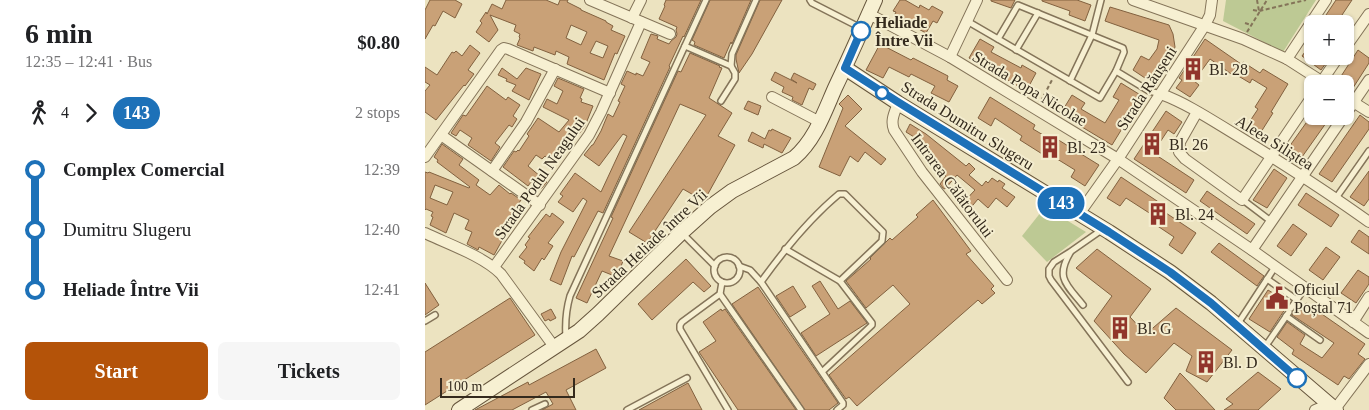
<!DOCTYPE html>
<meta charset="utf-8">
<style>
:root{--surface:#fff;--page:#f6f6f6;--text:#202124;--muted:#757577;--accent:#b45309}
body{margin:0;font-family:"Times New Roman",serif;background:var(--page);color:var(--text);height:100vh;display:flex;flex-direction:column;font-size:19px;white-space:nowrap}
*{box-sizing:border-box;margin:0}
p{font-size:16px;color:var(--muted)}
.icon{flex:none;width:28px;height:28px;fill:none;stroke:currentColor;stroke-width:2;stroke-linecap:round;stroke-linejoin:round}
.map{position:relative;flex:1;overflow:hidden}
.drawer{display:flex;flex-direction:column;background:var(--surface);width:425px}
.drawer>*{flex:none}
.badge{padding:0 10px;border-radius:16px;font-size:18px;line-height:32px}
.tools{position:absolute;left:879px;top:15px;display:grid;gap:10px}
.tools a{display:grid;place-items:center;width:50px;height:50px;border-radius:8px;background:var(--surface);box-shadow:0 1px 4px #0004;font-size:25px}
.scale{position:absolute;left:15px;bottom:12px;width:135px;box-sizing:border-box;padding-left:5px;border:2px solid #342a1d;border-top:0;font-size:14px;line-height:18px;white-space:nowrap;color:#342a1d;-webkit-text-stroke:4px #f4edcf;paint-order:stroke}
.map>.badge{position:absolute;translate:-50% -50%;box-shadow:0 0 0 2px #fff}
.legs{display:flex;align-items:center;gap:8px;height:55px;padding:0 25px;font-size:16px}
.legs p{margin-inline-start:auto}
.headline{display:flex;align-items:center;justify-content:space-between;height:85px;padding:0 25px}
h1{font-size:28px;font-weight:600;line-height:38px}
.action{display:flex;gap:10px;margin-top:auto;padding:10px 25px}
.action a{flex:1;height:58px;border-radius:8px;background:var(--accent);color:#fff;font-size:20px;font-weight:600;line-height:58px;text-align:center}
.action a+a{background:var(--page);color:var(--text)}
ul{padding:0 25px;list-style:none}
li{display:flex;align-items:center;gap:18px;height:60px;font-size:19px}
li i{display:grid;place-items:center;width:8px;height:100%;margin:0 6px;background:currentColor}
li i::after{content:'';width:12px;height:12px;margin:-6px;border:4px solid;border-radius:50%;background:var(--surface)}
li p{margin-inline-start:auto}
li:first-child i{background:linear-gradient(#0000 50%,currentColor 0)}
li:last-child i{background:linear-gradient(currentColor 50%,#0000 0)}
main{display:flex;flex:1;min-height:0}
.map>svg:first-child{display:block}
</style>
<main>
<section class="drawer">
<div class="headline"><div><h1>6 min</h1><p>12:35 – 12:41 · Bus</p></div><b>$0.80</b></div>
<div class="legs"><svg class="icon" aria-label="walk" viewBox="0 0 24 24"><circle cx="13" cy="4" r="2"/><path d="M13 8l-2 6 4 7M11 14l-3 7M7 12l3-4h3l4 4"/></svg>4<svg class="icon" aria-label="forward" viewBox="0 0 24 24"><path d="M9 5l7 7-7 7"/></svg><b class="badge" style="background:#1d71b8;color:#fff">143</b><p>2 stops</p></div>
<ul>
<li><i style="color:#1d71b8"></i><b>Complex Comercial</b><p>12:39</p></li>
<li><i style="color:#1d71b8"></i><span>Dumitru Slugeru</span><p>12:40</p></li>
<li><i style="color:#1d71b8"></i><b>Heliade Între Vii</b><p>12:41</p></li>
</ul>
<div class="action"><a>Start</a><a>Tickets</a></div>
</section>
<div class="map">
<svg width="944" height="410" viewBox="0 0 944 410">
<rect width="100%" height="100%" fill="#ece3c0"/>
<g fill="#bdc994">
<path d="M801 0H891L858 52 798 21Z"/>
<path d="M620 207 661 232 622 262 597 236Z"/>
</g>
<g fill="#c9a177" stroke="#82613f" fill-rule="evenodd">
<path d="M5 0H30L37 4 30 18 18 11 10 26 8 25 0 39V10Z"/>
<path d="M81 0H121L133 5 135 0H143L142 2 156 9V10L181 21V22L188 26 186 30 200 36 192 54 190 53 179 80 142 64 144 57 131 51 130 55 109 47 108 51 92 45 95 38 94 37 95 34 89 31 91 25 65 15 73 30 64 42 51 32 57 23 55 21 61 12 62 14 67 4 77 9ZM146 25 162 32 156 45 141 38ZM171 41 183 46 178 58 165 53Z"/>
<path d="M241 0H276L259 37 258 36 244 66 245 67 178 213 173 211 149 257 147 256 136 285 125 280 136 252 162 201 158 198 148 212 133 202 138 196 135 194 150 173 176 192 202 136 198 134 174 166 159 155 167 145H168L176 131 183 114 188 117 195 102 193 101 200 86 196 84 202 71 211 75V73L218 76 225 62 216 58 226 34 233 36 232 39 244 44 246 41 251 37 252 34 251 30 252 27 234 19 240 6 239 5Z"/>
<path d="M285 0H326L307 44 306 42 299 58 269 45 270 42 267 40Z"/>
<path d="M335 0H357L327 54 314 73 311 59V55Z"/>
<path d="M475 0H480L494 8 495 5 504 10 507 6 518 12 512 23 508 21 501 33 469 16 471 12 468 11Z"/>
<path d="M566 0H590L586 8 566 1Z"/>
<path d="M617 0H652L666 5 660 21 644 15 645 11 617 1Z"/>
<path d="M911 0H927L911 24H900L903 20 899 18Z"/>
<path d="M685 7 744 25 748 34 750 47 746 58 726 82 708 70 716 56 724 60 732 49 734 40 680 21Z"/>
<path d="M555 39 569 47 566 52 596 68 597 65 611 73 604 86 595 82 593 86 544 58Z"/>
<path d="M780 39 816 64 818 62 835 73 838 69 863 84 846 112 848 113 836 132 823 124 833 109 830 107 842 88 827 79 825 83 810 74 809 76 785 59 769 81 774 85 765 97 751 88 757 80 754 78Z"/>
<path d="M888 41V56H906L896 70 877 56Z"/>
<path d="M455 44 486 60 488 58 523 76 522 80 533 86 524 102 506 93 510 86 486 74 484 77 464 67 458 78 441 70Z"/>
<path d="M45 45 55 53 43 70 49 74 40 86 39 85 11 120 0 112V91L5 85 0 82V67L12 75 27 52 29 53 31 51 37 56Z"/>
<path d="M933 50 944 58V63L926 91 920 88V84H911Z"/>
<path d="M265 53 295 66 294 67 297 68 284 98 307 113 293 136 310 145 279 201 258 189 222 243 204 232 281 115 255 104 184 256 198 261 192 277 177 271 162 303 151 298 188 218 186 217 253 71 256 72Z"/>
<path d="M77 68 92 79 101 68 116 74 104 100 87 91 91 85 81 81 82 79 73 75Z"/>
<path d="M350 72 372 83 366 79 369 73 391 84 388 90 384 88 377 105 367 100 368 97 357 92 359 87 346 80Z"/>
<path d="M133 78 159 89 155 98 157 99 156 102 168 106 160 126 154 134 153 133 141 148 143 149 132 163 129 160 128 162 120 156 117 159 111 155 103 166 122 182 116 189 106 182 103 186 78 167 89 151 91 152 93 150 94 151 104 136 102 134 113 118 134 132 144 120 118 107 122 99 132 104 138 91 129 86Z"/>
<path d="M696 83 717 96 687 145 642 118 646 113 639 108 647 95 660 103 656 109 680 123 694 100 688 97Z"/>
<path d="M62 86 81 100 83 97 95 105 88 116 92 119 87 127 84 125 70 143 75 147 66 161 43 145 47 138 35 130 31 136 26 133 38 115 41 116Z"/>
<path d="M423 95 437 109 420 126 461 159 456 165 440 152 433 162 425 156 415 176 394 167 418 108 414 104Z"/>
<path d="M565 97 610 125 608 129 625 139 627 136 674 165 660 186 646 177 650 170 624 154 622 157 595 140 597 136 570 118 566 126 553 118Z"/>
<path d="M323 101 336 106 333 115 319 109Z"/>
<path d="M741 111 757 122 749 134 743 130 728 153 769 180 761 193 709 159Z"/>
<path d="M935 115 944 122V129L907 182 894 174Z"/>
<path d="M886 116H906L872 164 859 154Z"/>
<path d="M485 124 501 134 541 166 544 163 550 169 544 175 557 186 561 181 563 183 567 178 573 182 574 180 580 184 577 188 590 197 582 207 571 198 563 208 553 199 543 211 536 205 550 190 532 175 520 189 518 188 515 184 521 176 518 174 521 170 506 158 505 159 496 153 502 145 481 132Z"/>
<path d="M347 129 366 138 357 153 339 144 338 148 323 141 327 132 340 139 344 130 346 131Z"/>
<path d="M17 144 38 159 34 165 54 180 51 185 65 195 74 185 85 194 86 193 96 200 74 232 80 235 69 255 54 247 53 250 42 244 47 232 40 229 44 220 29 213 21 233 5 225 8 217 6 216 8 212 1 209 0 210V172L3 173 4 172 44 188 45 187 12 162 13 160 9 157ZM10 185 28 192 22 205 5 198Z"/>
<path d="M849 169 862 178 842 208 828 200Z"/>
<path d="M944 171V199L939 206 925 197Z"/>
<path d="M696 177 741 207 738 211 771 233 757 254 744 245 749 237 725 221 729 216 701 198 695 206 682 198Z"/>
<path d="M782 191 830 224 822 234 775 201Z"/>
<path d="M881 193 914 215 906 227 873 205Z"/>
<path d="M508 200 546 251 541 254 569 286 566 289 570 293 557 304 553 300 432 406 424 397 421 399 404 375 485 304 468 285 441 308 421 281 446 259 445 258 465 238 467 240 493 217 491 215Z"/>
<path d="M127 213 139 222 123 243 128 246 119 260 117 258 109 271 99 263 100 261 94 257 102 247 100 245 105 238 103 237 121 214 125 217Z"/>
<path d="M868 224 882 234 866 256 852 246Z"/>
<path d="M934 230 944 237V254L926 242Z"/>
<path d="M794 243 839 276 832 286 786 252Z"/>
<path d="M901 247 915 257 898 280 884 270Z"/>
<path d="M672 249 726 289 705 317 721 334 751 308 807 350 782 382 761 371 767 356 749 343 721 373 699 354 669 321 687 296 651 268Z"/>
<path d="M261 259 286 286 279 292 268 282 227 320 213 304Z"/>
<path d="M933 270 944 277V284L931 303 916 293Z"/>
<path d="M395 281 413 309 425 301 442 323 391 356 376 333 405 314 387 286Z"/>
<path d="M0 283 14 305 0 315Z"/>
<path d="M368 286 381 307 365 317 351 296Z"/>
<path d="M333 287 413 403 404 410H380L307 304Z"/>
<path d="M843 290 864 303 845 332 824 319Z"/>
<path d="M85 298 110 335 0 405V352Z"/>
<path d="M881 303 940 344 933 354 940 359 924 379 919 376 913 385 867 354 869 350 852 337 862 322 880 335 875 344 897 358 909 343 867 315 871 308 876 311Z"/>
<path d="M126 309 131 318 125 321 124 319 120 321 116 314Z"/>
<path d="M296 309 297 311 300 309 371 410H313L274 352 291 341 278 322Z"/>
<path d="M171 349 181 368 141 390 151 410H117L128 404 121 392 87 410H50L103 382 104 385Z"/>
<path d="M833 372 856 389 833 410H799L808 404 801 399Z"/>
<path d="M755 373 759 377 790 410H751L739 398Z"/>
<path d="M263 383 277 410H214Z"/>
</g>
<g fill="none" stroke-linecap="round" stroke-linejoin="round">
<defs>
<g id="lane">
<path d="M385 0 387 3 436 28"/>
<path d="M593 5 698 48 699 52 691 71 675 98 573 39Z"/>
<path d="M542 21 573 39"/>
<path d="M260 46 306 66"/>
<path d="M591 50 613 13"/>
<path d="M691 71 724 91 736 94"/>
<path d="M645 81 667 35 676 0"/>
<path d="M296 101 310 79V73L306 66 307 54 331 0"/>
<path d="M911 198 944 151"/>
<path d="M818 200 847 222"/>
<path d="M678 229 645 252 629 262 624 269V276L626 280 703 382"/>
<path d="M257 233 290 266"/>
<path d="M360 249 415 281"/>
<path d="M645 253C630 278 642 285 658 305"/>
<circle cx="302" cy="270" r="13"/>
<path d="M314 266 325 270 336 282 418 403V405L412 410"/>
<path d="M842 279 872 300"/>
<path d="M297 282 295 294 257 322 255 325V329L303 410"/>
<path d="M336 282C359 250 384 219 414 194H420L458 232 457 241 415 281 447 323V325L398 371"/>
<path d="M295 294 376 410"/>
<path d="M866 308 880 288"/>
<path d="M861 316 895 340"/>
<path d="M0 321 10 315"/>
<path d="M812 325 850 267"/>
<path d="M141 337C140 323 141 310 145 296L281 0"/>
<path d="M840 347 864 312"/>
<path d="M107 410 120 404"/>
<path d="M202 410 262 378"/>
</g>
<g id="street">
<path d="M165 0 245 34"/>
<path d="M708 0 818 39 862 59 901 84"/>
<path d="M444 14 525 57 693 159 827 250 944 333"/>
<path d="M207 18 216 0"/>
<path d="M920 48 944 14"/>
<path d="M525 57 552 0"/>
<path d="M862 59 901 0"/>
<path d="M895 84 914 56"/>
<path d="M736 94C763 104 788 121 813 136 857 163 901 191 944 222"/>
<path d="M347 97 395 122"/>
<path d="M920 97 944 112"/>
<path d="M473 103C470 112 465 120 469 130L497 172 582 280"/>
<path d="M772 112 755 142 754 152 760 159 817 200 888 95"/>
<path d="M920 115 944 80"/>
<path d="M16 135 115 205"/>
<path d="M0 157 76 50 79 48 83 49 185 93"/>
<path d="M67 171 101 122 130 69"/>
<path d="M654 214 693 159 780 25 785 15 787 0"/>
<path d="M0 233C23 244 58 256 76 274L130 348"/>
<path d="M827 250 919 116"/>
<path d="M69 267 164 135 176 112 216 22"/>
<path d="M928 322 944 297"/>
<path d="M910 409 944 364"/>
<path d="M890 410 904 404"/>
</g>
<g id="secondary">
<path d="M420 68 473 103 684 232 745 272 786 303 911 410"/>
<path d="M34 410 154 331 173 314 256 233 285 207 307 191 369 158C390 140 399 113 410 88 424 59 437 29 450 0"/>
</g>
</defs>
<use href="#lane" stroke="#847459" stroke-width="8"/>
<use href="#street" stroke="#847459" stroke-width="12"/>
<use href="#secondary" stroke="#66553c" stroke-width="16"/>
<g stroke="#847459" stroke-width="2" stroke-dasharray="4 2.5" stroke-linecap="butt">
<path d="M832 0 834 11"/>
<path d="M828 10 834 11 881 0"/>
<path d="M820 23 826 25"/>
<path d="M822 32 842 0"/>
<path d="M616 101 628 78"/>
</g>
<use href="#lane" stroke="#f7f0d2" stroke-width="5"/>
<use href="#street" stroke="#f7f0d2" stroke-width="10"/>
<use href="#secondary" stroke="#f7f0d2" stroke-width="14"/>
</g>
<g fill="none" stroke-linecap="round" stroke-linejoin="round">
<defs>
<path id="line-1" d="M436 31 420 68 473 102 684 232 745 272 786 303 872 378"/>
</defs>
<use href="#line-1" stroke="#fff" stroke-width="11"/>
<use href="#line-1" stroke="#1d71b8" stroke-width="8"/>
</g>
<defs>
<symbol id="building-bare" viewBox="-9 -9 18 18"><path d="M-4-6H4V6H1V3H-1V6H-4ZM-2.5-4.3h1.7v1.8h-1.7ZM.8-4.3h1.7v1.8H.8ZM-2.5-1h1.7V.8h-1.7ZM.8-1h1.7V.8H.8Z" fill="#91352b" stroke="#f4edcf" stroke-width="2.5" paint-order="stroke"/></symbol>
<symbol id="civic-bare" viewBox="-9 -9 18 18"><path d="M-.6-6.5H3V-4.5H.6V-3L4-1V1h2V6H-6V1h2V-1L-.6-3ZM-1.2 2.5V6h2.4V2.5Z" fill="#91352b" stroke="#f4edcf" stroke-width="2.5" paint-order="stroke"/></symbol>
</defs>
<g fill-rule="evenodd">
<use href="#building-bare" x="752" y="53" width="32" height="32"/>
<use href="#building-bare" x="711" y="128" width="32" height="32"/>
<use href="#building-bare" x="609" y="131" width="32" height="32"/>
<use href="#building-bare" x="717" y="198" width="32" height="32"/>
<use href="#civic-bare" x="836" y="282" width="32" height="32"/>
<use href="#building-bare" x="679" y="312" width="32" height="32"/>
<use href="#building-bare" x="765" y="346" width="32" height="32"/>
</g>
<g fill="#fff" stroke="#1d71b8" stroke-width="2.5">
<circle cx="436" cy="31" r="9"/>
<circle cx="457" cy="93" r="6"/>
<circle cx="872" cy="378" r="9"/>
</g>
<g text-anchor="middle" stroke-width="4" stroke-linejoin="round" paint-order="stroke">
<g font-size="16" font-weight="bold" fill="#342a1d" stroke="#f4edcf" text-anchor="start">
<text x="450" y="28">Heliade<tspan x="450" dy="18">Între Vii</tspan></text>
</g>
<g font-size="16" fill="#342a1d" stroke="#f4edcf" text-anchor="start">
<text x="784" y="75">Bl. 28</text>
<text x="744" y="150">Bl. 26</text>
<text x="642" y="153">Bl. 23</text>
<text x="750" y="220">Bl. 24</text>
<text x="869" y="295">Oficiul<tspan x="869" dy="18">Poștal 71</tspan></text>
<text x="712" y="334">Bl. G</text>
<text x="798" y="368">Bl. D</text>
</g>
<g font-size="16" fill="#342a1d" stroke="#f4edcf">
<text transform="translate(605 88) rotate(31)" y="6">Strada Popa Nicolae</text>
<text transform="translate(721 88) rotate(-57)" y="6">Strada Răușeni</text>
<text transform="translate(543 125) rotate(32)" y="6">Strada Dumitru Slugeru</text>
<text transform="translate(850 142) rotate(32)" y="6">Aleea Siliștea</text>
<text transform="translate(114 178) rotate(-55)" y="6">Strada Podul Neagului</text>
<text transform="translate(528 185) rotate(53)" y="6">Intrarea Călătorului</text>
<text transform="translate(224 243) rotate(-43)" y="6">Strada Heliade între Vii</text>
</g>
</g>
</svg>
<div class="tools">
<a>+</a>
<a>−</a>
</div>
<div class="scale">100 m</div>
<b class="badge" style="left:636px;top:203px;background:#1d71b8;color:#fff">143</b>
</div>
</main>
